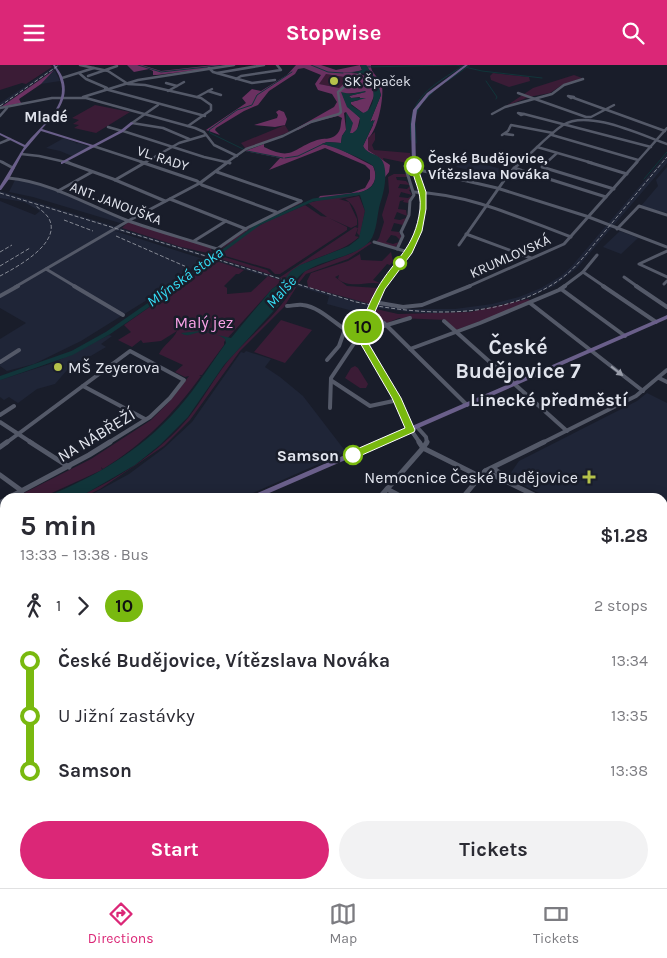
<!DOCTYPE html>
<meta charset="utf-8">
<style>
:root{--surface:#fff;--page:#f2f2f3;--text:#2b2b33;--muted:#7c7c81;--line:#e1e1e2;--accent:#db2777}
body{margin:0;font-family:Karla,sans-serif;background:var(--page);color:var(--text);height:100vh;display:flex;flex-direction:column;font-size:19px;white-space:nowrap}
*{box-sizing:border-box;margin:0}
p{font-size:16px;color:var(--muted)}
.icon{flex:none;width:28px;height:28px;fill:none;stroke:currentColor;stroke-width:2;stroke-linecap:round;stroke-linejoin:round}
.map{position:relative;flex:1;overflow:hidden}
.sheet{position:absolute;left:0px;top:428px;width:668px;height:396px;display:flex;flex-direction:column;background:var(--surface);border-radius:15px 15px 0 0;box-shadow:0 2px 12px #0003}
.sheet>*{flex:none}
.badge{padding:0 10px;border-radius:16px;font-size:18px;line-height:32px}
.map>.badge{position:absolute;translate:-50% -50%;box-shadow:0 0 0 2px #fff}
.legs{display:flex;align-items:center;gap:8px;height:55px;padding:0 20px;font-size:16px}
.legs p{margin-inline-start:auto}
.overview{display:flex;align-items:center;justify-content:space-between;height:85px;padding:0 20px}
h1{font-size:28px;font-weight:700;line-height:38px}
.action{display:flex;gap:10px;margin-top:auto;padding:10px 20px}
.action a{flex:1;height:58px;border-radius:30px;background:var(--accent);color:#fff;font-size:20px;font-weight:700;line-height:58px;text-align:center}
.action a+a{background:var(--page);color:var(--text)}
ul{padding:0 20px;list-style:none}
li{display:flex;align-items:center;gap:18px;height:55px;font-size:19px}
li i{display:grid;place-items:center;width:8px;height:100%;margin:0 6px;background:currentColor}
li i::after{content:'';width:12px;height:12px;margin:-6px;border:4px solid;border-radius:50%;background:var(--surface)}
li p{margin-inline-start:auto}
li:first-child i{background:linear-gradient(#0000 50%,currentColor 0)}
li:last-child i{background:linear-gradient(currentColor 50%,#0000 0)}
header{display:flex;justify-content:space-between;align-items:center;height:65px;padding:0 20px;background:var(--accent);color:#fff;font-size:22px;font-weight:700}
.menu{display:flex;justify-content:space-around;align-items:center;height:70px;border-top:1px solid var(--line);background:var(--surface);font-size:14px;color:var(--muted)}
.menu a{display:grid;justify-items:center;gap:2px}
.menu .on{color:var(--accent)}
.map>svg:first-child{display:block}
</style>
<header><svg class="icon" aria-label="menu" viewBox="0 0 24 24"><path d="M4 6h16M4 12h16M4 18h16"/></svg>Stopwise<svg class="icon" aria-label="search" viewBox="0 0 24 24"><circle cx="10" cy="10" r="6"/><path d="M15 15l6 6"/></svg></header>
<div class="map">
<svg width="667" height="823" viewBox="0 0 667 823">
<rect width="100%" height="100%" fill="#191d2a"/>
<g fill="#1f2537">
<path d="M57 0H61L53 6H55L60 16 41 19 50 7 0 42V38Z"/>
<path d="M64 73 77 78 75 79 79 78 90 82 72 91 60 86 46 83Z"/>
<path d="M667 89V98L577 203 554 221 522 235 467 247 426 249 368 242 364 249 327 239 329 231 130 169 112 165 203 194 171 220 81 276 34 299 7 306 0 301V274L26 258 0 243V136L35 150 40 146 24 137 0 133V126L346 233 405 244H455L492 239 519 232 541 223 561 211 572 201Z"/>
<path d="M464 93 473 96 508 106 502 113 456 102Z"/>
<path d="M667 102V148L641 141 658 121 656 115Z"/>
<path d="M16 113 58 126 126 155 120 158 33 132 9 127Z"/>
<path d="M620 166 638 173 621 189 603 182Z"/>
<path d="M109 270 112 271 101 279 106 282 67 305 55 319 37 324 18 338 9 332 4 335 0 332V315L53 298Z"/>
<path d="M246 286 271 294 265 302 280 312 303 331 346 387 244 432H87L129 409 164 383 192 357 241 287 244 288Z"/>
<path d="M647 328 667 338V493L663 491 662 432H547L511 414 510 409 519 396 637 336Z"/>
<path d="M5 508V576L0 581V513Z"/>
<path d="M5 808V819H173L169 823H0V815Z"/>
</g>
<g fill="#3b1c36">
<path d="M0 0H50L52 2 26 19 22 18 0 25Z"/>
<path d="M493 8 529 12 530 16 509 22 491 15 490 11Z"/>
<path d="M326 9 351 13 339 23 318 19Z"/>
<path d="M574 10 582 13 562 20 550 28 529 32 506 41 533 23Z"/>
<path d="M95 40 130 47 96 68 74 63 79 60 73 59 79 55 72 53Z"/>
<path d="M285 60 289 67 246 84 241 78Z"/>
<path d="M375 67V75L372 80 374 85 410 88 412 99 383 93 384 96 368 85V73Z"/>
<path d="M394 109H407L409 112H396L397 115 406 116 410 120 400 119 398 123 407 124 410 121 411 124 409 125 412 130 401 127 399 132 408 133 412 131 408 138 403 137 404 135 400 136 398 144 406 145 407 151 397 147 394 154 400 155 406 153 403 160 394 158 391 166 399 167 401 171 400 175 396 171 391 170 386 177 393 179 399 177 395 183 376 177 379 173 384 157 382 150 389 127 388 112Z"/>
<path d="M358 130 339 134 349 137 357 154V160L351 163 329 153 347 162V165L280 209H275L270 204 222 190 221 191 267 205 272 210 214 192 231 177 211 192 239 169 300 137 302 138 258 159 242 170 266 157 305 140 321 151 327 152 308 138 332 132Z"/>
<path d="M359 131 365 146 360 171 357 168C361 157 356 140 345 134Z"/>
<path d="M128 157 211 183 212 189 181 182 122 163Z"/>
<path d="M355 162 358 163 355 171 359 172C337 192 303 191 285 214L279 213Z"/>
<path d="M370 177 372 178 348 194 306 209 298 219 296 218 305 206 352 188Z"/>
<path d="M391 187 393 196 390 200 387 199 373 215 382 219C366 215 352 225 338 214L339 210 335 212 347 221 378 223 370 239 308 222 307 216 311 208 348 196 360 189 361 195 382 196Z"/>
<path d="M213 195 244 205 239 209H236L224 221 227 223V229L251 227 268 211 283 216 272 224 224 277V280L202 310H199L201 311C173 350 143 379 103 404L101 402 102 405 43 432H16L91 394 151 355 169 337 189 311 185 312 175 307 183 300 159 289C164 279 173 275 177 266L161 276 143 278 141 275 132 282 118 275 131 267 124 260 195 210Z"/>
<path d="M294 220 297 221 284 242 240 286 190 355 164 381 100 424 84 432H78C118 414 161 386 189 352 205 332 216 309 233 290 253 268 281 247 294 220Z"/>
<path d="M528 234 533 237 456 265 446 255 399 253 387 258 373 250 376 244 398 249 470 247Z"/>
<path d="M281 255 312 265 285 298 254 287Z"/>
<path d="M355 301 358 303 368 319 366 323H360L345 313 351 303Z"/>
</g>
<g fill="#6b3161" fill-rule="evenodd">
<path d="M127 0H142L161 6 214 0H237L157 10H153V6L149 4 134 7Z"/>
<path d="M296 0H321L336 5 360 0 362 5 351 8C367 9 374 13 374 31L367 48H363L351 39V37L359 35 360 32 351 33 349 31 365 27 343 29C344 39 353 46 360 53L357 65 353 68H350L346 47 344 48 346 65 342 71 341 78 327 77 322 79 336 82 373 101C387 133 336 131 317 135L320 131 351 128 365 123 370 114V105L365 100 325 83 269 105 280 93 245 86 264 79V82C293 96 291 84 317 75 323 73 331 75 336 70 342 65 340 59 342 53L338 51 313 57 298 65 297 63 334 42 337 37 332 29 318 25 315 19 321 10 304 3 298 4 295 9 269 26 258 40 244 46 216 63 215 65 220 70 206 65 246 38 242 33 252 24 261 26 287 10ZM326 9 350 13 339 23 319 19Z"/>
<path d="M366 0H371C370 8 380 12 382 21 384 32 378 66 368 73V85L390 100 389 107 385 112C384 106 381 97 376 92 371 87 366 88 363 81L373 60V55L370 57 381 30 374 12Z"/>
<path d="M54 5 41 19 19 34 21 38 1 42Z"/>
<path d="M279 45 284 47 287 54 285 60 275 62 254 60 277 53 278 50 276 47Z"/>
</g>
<g fill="#11353a">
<path d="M360 0H366L378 18 381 30 370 57 375 55 363 81C367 90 379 88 383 97 388 109 384 127 380 139 377 149 377 167 370 176 351 198 296 194 292 226L224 300 188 352 160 380 135 400 85 429 77 432H45C99 411 149 380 185 335 200 317 212 297 226 278L225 274C219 270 208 266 200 267 193 268 188 273 181 268L200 266 231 273 272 224 283 216 291 206 300 200 349 181 359 173 365 146 360 130 351 129C362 127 374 125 375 113 376 109 375 104 373 101 367 95 330 80 322 79L327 77 341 78 342 71 346 65V47L353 58 350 68H353C358 64 360 60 360 53L347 42 341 27 350 29 365 26 366 27 349 31 351 33H366L351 37V40L363 48C377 44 376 18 366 10 361 6 349 8 342 8L361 6 362 5Z"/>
<path d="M667 772V823H602L606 819H662L663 774Z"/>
</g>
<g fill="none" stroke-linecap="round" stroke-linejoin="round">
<g stroke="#11353a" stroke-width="1">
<path d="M138 0 161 7 225 0"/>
<path d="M311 0 328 7 343 8"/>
<path d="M366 2 456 0 482 6 542 13"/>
<path d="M486 16 497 32 496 34"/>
<path d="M446 17 470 0"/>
<path d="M424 36 433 27"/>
<path d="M416 49 421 39"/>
<path d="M415 58 416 78"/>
<path d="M411 75C406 32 433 21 464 0"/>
<path d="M243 84 210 68 209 65 237 45 252 40 257 30 292 7"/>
<path d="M247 86 283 93"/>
<path d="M285 93 298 91 323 79"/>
<path d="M644 114 667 87"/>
</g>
<path stroke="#11353a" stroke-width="3" d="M174 222 259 159 313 135 357 129"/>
<path stroke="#11353a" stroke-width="4" d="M0 313 72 288 108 268 176 221"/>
<g stroke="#545968" stroke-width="2.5">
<path d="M80 0 108 6 128 19 145 20 201 33 211 40V45L188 61"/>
<path d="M209 3 213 7 252 18 275 15"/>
<path d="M79 8 86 14 107 23"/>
<path d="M217 8 264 0"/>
<path d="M88 11 117 1"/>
<path d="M62 13 94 3"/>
<path d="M236 14 241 11 281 5 277 0"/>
<path d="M166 18 177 21"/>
<path d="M105 24 205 51"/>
<path d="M168 26 184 17"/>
<path d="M208 26 221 30"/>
<path d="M518 28 586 52H591L614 40"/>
<path d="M568 31 574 32 571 33Z"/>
<path d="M83 32 138 15 234 0"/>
<path d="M197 32 212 24"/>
<path d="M574 33 665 66"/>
<path d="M0 43 52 33H86L195 63 204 67 214 80 237 91"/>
<path d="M518 48 524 49 521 50Z"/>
<path d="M492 49 505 42 552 29 564 20 583 14"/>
<path d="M524 49 651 82"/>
<path d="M0 51 7 43"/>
<path d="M132 58 163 63 189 74"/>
<path d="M132 58 158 40"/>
<path d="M108 62 122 66"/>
<path d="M123 66 204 92 230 98"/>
<path d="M505 69 513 70"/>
<path d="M502 70 508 66 511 60 553 68"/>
<path d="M552 70 638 95"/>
<path d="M0 78 10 74"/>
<path d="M93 81 145 98"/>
<path d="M537 82 592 98"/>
<path d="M21 89 39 91 70 98"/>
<path d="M0 96 4 98"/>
<path d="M144 98 179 78 206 70"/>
<path d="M226 98 246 84 283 71 311 57 339 49 341 47 338 27 360 9"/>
<path d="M520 98C534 86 548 70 563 60 588 44 641 70 667 79"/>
<path d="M546 98 557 88"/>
<path d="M636 98 667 63"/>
</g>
<g stroke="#545968" stroke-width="3">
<path d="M2 97 13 103"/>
<path d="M66 97 113 114 165 136"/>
<path d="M141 97 197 116 202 120 276 147"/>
<path d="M226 97 230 98"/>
<path d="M547 97 542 102 614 124"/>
<path d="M588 97 627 109"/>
<path d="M514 103 606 132"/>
<path d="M415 104 497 123 586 151 667 182"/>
<path d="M217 107 301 136"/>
<path d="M8 113C51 117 87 140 126 155 156 166 187 174 217 184L247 163 301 136"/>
<path d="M115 115 146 97"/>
<path d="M58 126 92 107"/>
<path d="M414 127C469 129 520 153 571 172"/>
<path d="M170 134 246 164"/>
<path d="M617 164 639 141 667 150"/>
<path d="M466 169 531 193"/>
<path d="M194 176 226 156"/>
<path d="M374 177 408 187"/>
<path d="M459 180 510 107 521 97"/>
<path d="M397 184 403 171 401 167 409 150 410 136 414 130 405 101"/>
<path d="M667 186 639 199 667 212"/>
<path d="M46 204 76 222"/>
<path d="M583 207 605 222"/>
<path d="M624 212 638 222"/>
<path d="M664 219 667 216"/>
<path d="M15 222 128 156 200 118 228 97"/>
<path d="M467 222 564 179 637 97"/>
<path d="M563 222 583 207 597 190"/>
</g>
<g stroke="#545968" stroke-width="4">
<path d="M74 221 123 250"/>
<path d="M603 221 656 257"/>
<path d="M636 221 667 242"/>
<path d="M561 224 625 271"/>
<path d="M0 231 18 221"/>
<path d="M374 237 403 242 422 240 470 221"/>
<path d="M530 238 643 326"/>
<path d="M287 241C292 241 298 239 303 240 325 243 339 266 361 272"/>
<path d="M369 250 384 258 467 340"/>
<path d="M444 256 567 366"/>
<path d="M367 266 410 253"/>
<path d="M410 284 480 258 559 225 565 221"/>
<path d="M327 295 339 281 344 267"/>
<path d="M0 297 19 285"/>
<path d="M659 313 667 317"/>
<path d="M332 316 370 341 398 335"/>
<path d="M83 321 145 354"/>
<path d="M330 343 331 313 355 277 361 272"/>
<path d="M0 350 14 341"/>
<path d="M0 357 32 378"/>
<path d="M417 362 426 372 427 378"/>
<path d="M411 365 420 378"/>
<path d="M6 378 130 286 184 315 170 333 150 352 108 378"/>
<path d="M542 378 636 331 667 305"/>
</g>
<g stroke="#545968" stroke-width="5">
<path d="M30 377 69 402"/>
<path d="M419 377 423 383"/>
<path d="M0 382 7 377"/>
<path d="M423 383 427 377"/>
<path d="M423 383 479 411"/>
<path d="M493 403 510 416"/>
<path d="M485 406 538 432"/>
<path d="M0 410 22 426"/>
<path d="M387 424 402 432"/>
<path d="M10 432 89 390 110 377"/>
<path d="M380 432 423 383"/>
<path d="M463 432 485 406 544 377"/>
<path d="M0 438 5 435"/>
<path d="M0 468 5 471"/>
<path d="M662 502 665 496"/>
<path d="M0 512 5 507"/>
</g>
<g stroke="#545968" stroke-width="6">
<path d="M662 598 667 600"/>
<path d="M662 675 667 671"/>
<path d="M0 806 5 800"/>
<path d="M521 819 528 823"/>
<path d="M46 823 50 819"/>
<path d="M179 823 182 819"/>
</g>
<g fill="#6a5f8a" fill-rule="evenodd">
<path d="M53 0H55C58 5 62 9 63 14 70 35 55 50 42 64L93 80 121 65 131 57 134 58 123 67 62 99H61V97L90 81 41 66 24 86 9 114 1 125H0V121L24 82 0 70V68L25 80C40 61 70 41 60 14 59 9 55 4 53 0Z"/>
<path d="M465 0H468L429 30 417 45 415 59 416 100 425 127 426 138 420 166 410 187 383 224 364 269 400 333 412 361 665 251 667 250V254L414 365 413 367H410L260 432H252L253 430 407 363 394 333 358 269 379 224 406 187 416 166 422 138 421 127 412 100 411 59 413 45 427 28Z"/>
<path d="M5 618V628L0 631V621Z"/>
</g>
<g stroke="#868a95" stroke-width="1" stroke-dasharray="4 2" stroke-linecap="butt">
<path d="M0 41 59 0"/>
<path d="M0 128 356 237C423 251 503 256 562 213 577 202 589 185 601 171 623 145 645 118 667 92"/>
<path d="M64 155 93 166"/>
<path d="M116 171 189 203"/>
<path d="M0 187 12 180"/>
<path d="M0 201 30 183"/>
<path d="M0 211C17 202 64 177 48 152 45 148 40 144 36 141"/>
</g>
</g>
<defs><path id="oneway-solid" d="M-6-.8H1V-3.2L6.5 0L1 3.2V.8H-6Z" transform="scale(1.25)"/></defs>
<use fill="#9a9eaa" href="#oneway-solid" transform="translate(617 306) rotate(38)"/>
<path fill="#79b90f" stroke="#fff" d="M412 100 417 101 426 127V144L422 166 412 188 385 224 365 269 367 276 401 333 415 365 414 367 353 394 350 393V387L405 363 392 333 359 276 357 269C363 254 369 238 377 224 395 193 415 184 420 144 422 125 412 114 412 100Z"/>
<g fill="#b5c24a" stroke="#191d2a" stroke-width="2">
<circle cx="334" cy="16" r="5"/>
<circle cx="58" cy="302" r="5"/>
<path d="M586.5 404.5h5v5h5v5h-5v5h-5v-5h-5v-5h5z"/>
</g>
<g fill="#fff" stroke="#79b90f" stroke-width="2.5">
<circle cx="414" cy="101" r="9"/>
<circle cx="400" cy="198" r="6"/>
<circle cx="353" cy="390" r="9"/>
</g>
<g text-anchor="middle" stroke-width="5" stroke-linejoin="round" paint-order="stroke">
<g font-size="14" fill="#e1e4ed" stroke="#191d2a" text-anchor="start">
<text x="344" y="21">SK Špaček</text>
</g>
<g font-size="14" fill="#e1e4ed" stroke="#191d2a">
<text transform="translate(163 93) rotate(18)" y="5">VL. RADY</text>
<text transform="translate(116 138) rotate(21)" y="5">ANT. JANOUŠKA</text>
<text transform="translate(510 191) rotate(-24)" y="5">KRUMLOVSKÁ</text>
</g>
<g font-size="14" font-weight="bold" fill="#e1e4ed" stroke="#191d2a" text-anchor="start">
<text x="428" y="98">České Budějovice,<tspan x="428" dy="16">Vítězslava Nováka</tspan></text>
</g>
<g font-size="15" font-weight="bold" fill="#e1e4ed" stroke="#191d2a">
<text x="46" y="57">Mladé</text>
</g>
<g font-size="15" font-style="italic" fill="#35dff7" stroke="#191d2a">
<text transform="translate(185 212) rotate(-36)" y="5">Mlýnská stoka</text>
<text transform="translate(281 227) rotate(-48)" y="5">Malše</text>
</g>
<g font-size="16" fill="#f9a2e7" stroke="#191d2a">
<text x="204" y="263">Malý jez</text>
</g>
<g font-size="16" fill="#e1e4ed" stroke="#191d2a" text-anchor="start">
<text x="68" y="308">MŠ Zeyerova</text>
<text x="578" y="418" text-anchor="end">Nemocnice České Budějovice</text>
</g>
<g font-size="16" fill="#e1e4ed" stroke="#191d2a">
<text transform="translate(96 370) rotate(-31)" y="6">NA NÁBŘEŽÍ</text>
</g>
<g font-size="16" font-weight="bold" fill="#e1e4ed" stroke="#191d2a" text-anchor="end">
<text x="339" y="396">Samson</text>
</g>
<g font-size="18" font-weight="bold" fill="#e1e4ed" stroke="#191d2a">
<text x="549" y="341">Linecké předměstí</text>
</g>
<g font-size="21" font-weight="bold" fill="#e1e4ed" stroke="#191d2a">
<text x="518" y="289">České<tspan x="518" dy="24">Budějovice 7</tspan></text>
</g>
</g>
</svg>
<b class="badge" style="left:363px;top:262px;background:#79b90f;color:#111">10</b>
<section class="sheet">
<div class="overview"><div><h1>5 min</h1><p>13:33 – 13:38 · Bus</p></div><b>$1.28</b></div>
<div class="legs"><svg class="icon" aria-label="walk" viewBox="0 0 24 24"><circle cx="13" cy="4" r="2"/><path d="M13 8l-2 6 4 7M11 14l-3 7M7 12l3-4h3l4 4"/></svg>1<svg class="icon" aria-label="forward" viewBox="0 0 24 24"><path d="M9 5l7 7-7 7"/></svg><b class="badge" style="background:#79b90f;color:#111">10</b><p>2 stops</p></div>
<ul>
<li><i style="color:#79b90f"></i><b>České Budějovice, Vítězslava Nováka</b><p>13:34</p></li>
<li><i style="color:#79b90f"></i><span>U Jižní zastávky</span><p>13:35</p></li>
<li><i style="color:#79b90f"></i><b>Samson</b><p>13:38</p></li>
</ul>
<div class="action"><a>Start</a><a>Tickets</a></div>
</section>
</div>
<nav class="menu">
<a class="on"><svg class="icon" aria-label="directions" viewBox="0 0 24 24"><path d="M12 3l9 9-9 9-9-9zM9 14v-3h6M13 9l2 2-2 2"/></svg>Directions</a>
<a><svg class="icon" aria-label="map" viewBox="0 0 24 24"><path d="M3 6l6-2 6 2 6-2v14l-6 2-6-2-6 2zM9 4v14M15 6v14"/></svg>Map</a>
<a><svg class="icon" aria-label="tickets" viewBox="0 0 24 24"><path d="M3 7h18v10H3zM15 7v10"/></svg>Tickets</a>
</nav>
